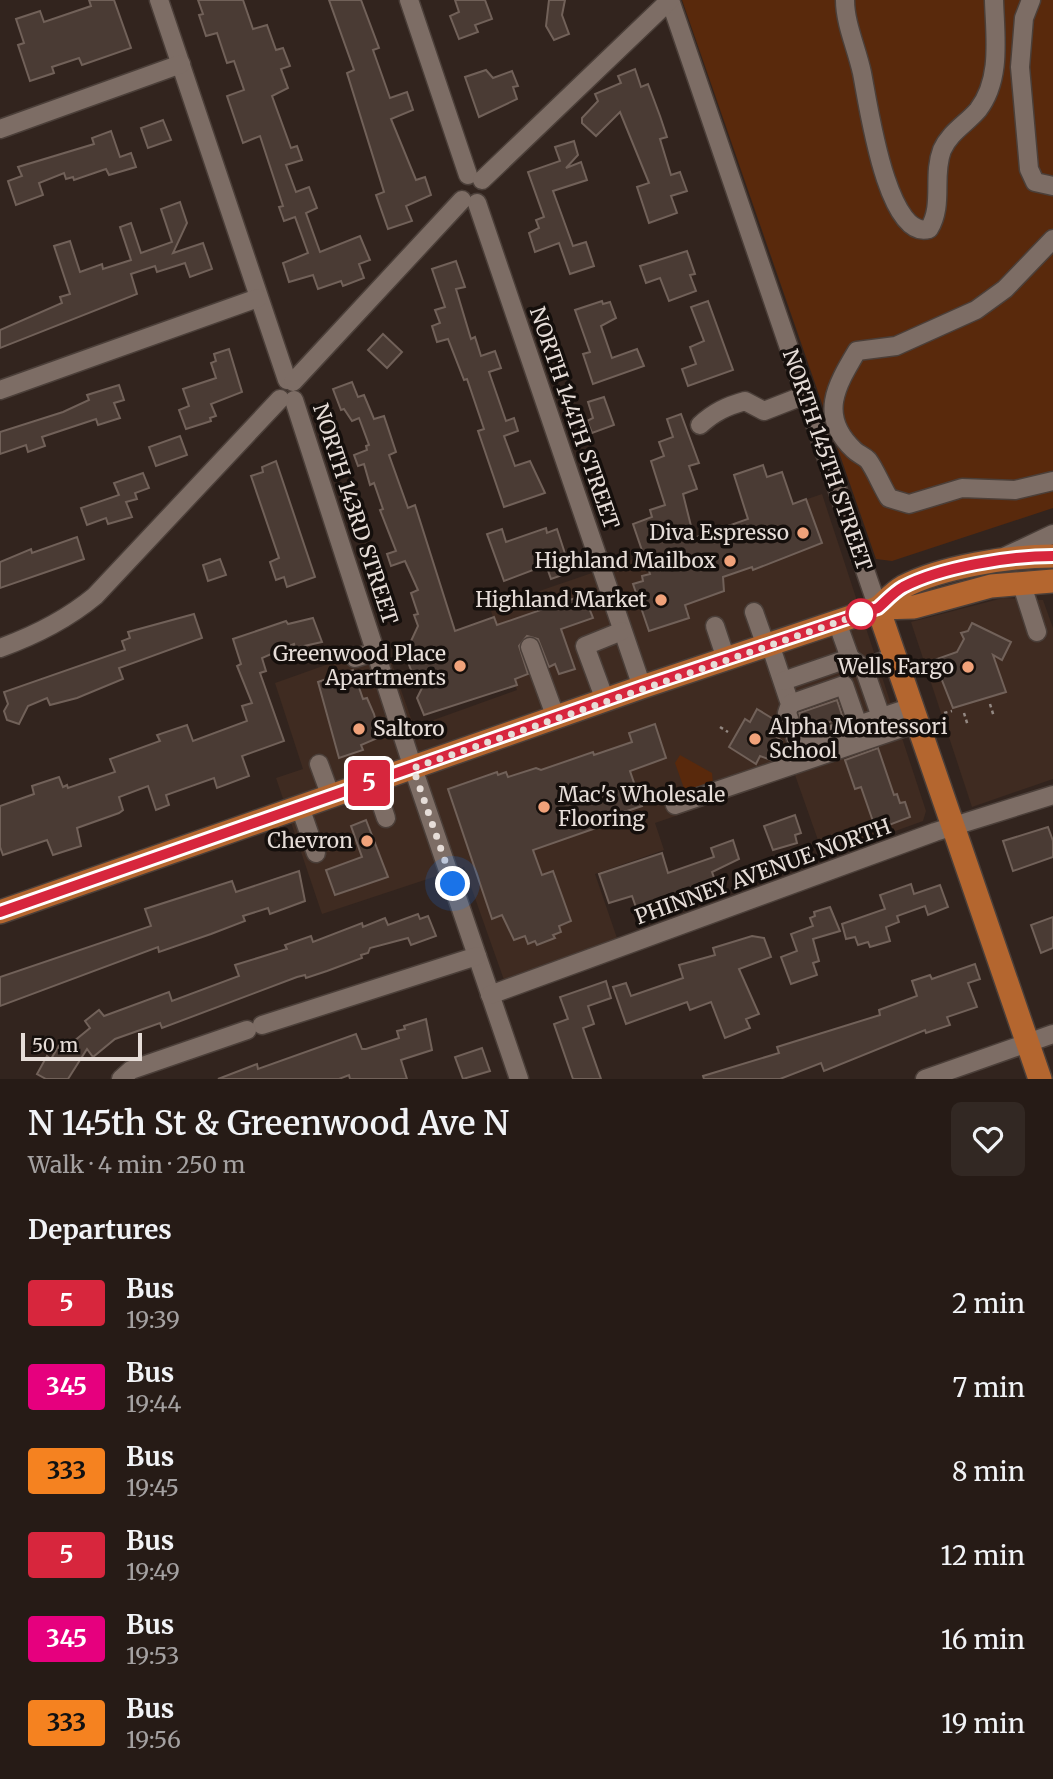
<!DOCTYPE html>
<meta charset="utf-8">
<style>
:root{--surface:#261b16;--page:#322823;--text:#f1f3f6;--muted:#a4a1a1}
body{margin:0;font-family:Merriweather,serif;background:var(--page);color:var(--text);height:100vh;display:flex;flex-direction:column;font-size:26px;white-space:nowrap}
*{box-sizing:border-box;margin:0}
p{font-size:23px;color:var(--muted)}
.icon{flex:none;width:38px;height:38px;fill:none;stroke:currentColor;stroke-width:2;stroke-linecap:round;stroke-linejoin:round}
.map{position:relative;height:1079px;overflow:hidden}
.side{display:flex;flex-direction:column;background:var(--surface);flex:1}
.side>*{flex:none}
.badge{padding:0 14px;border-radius:5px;font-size:24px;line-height:46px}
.scale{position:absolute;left:21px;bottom:18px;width:121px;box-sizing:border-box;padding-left:7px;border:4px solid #e6ddd8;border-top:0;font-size:19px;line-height:24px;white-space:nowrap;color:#e6ddd8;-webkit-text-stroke:5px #150f0c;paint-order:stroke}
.you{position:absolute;width:35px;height:35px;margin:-18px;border:5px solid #fff;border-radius:50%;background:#1a73e8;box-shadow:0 0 0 10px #1a73e833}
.map>.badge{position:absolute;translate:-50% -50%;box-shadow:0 0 0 4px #fff}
h2{padding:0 28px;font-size:26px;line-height:63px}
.round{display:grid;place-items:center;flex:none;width:74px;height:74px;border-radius:10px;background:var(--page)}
.head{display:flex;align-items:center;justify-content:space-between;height:119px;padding:0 28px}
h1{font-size:33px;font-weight:600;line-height:52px}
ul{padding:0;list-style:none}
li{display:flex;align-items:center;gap:21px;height:84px;padding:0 28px}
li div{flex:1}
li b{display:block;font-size:26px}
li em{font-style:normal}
li .badge{min-width:77px;font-weight:700;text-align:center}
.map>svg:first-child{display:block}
</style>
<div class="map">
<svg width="1053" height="1079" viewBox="0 0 1053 1079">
<rect width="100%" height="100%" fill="#32241e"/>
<g fill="#3f2b21">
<path d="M822 494 926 811 923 821 824 857 795 775 655 823 664 850 595 874 618 941 504 980 464 867 322 914 276 778 303 769 275 683 385 644 414 727 517 690 490 608Z"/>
<path d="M1003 598 1043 600 1053 628V779L972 807 911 622Z"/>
</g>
<g fill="#59290c">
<path d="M682 0H1053V508L892 561 876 559Z"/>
<path d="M680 755 712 773 713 784 686 794 675 763Z"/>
</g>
<g fill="#4a3b34" stroke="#716159" stroke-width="2">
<path d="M89 0H114L131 48 82 65 79 58 52 67 54 73 30 81 18 45 24 43 16 19 40 11 44 22 91 6Z"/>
<path d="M198 0H243L253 29 267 25 276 50 283 48 290 66 281 69 288 88 272 96 291 148 297 146 302 160 286 165 296 192 309 187 317 208 306 213 320 252 360 236 370 260 359 264 364 278 343 286 341 281 318 289 313 275 289 282 283 263 308 253 295 217 284 221 279 207 283 206 260 136 243 143 227 96 244 90 234 61 227 63 217 33 206 36 199 15 203 14Z"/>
<path d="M329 0H361L379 48 373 50 390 98 407 92 413 110 391 119 416 180 425 177 431 195 406 206 412 221 388 229 376 195 384 192 347 73 354 70Z"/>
<path d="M455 0H485L492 19 475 25 478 32 459 39 450 16 459 12Z"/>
<path d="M549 0H565L562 15 569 34 554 40 546 26Z"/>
<path d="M635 69 641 87 648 84 660 116 667 137 660 139 671 175 680 172 687 191 671 196 677 213 649 223 637 187 649 183 620 112 596 136 582 123V118L598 101 595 94 621 83 618 76Z"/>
<path d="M486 70 493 78 512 71 518 86 513 87 517 99 479 117 465 77Z"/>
<path d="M163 120 171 140 148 148 141 128Z"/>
<path d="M111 131 120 157 131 153 136 167 109 175 106 169 103 170 74 180 73 177 66 179 64 173 39 183 43 195 16 205 8 181 22 176 18 167 94 144 92 138Z"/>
<path d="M574 141 578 155 566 168 581 162 587 180 553 191 573 246 586 242 594 266 570 274 559 243 535 252 529 233 539 228 536 220 544 217 528 172 560 161 555 147Z"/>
<path d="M180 202 187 223 173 253 203 243 212 269 190 277 185 263 157 272 155 266 131 274 137 294 0 348V330L62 303 60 297 70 294 54 246 70 241 80 272 102 264 103 269 131 260 120 227 131 223 141 253 172 242 161 209Z"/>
<path d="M687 251 695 274 690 275 696 291 669 301 660 278 646 283 640 266Z"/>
<path d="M456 261 465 287 456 289 471 339 475 337 481 356 495 351 501 368 489 372 506 421 514 418 518 431 504 436 515 466 530 461 545 493 504 507 478 431 484 429 467 379 464 380 448 339 437 342 432 326 440 323 435 310 445 307 432 269Z"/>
<path d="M602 301 603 304 610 302 616 318 601 326 612 358 637 349 644 366 593 384 583 354 590 352 575 310Z"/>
<path d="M708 301 733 370 688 386 682 369 696 364 690 347 704 341 691 307Z"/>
<path d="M383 334 402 352 387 368 368 350Z"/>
<path d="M229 349 242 392 211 404 216 416 210 418 211 421 186 429 179 410 189 406 183 389 216 378 211 363 216 361 214 354Z"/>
<path d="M352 382 358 397 364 395 374 419 384 416 396 452 389 455 408 508 415 505 455 631 494 617 497 625 584 595 593 618 561 629 575 669 559 674 555 664 549 667 538 639 527 636 519 646 528 674 515 679 517 685 424 715 417 698 427 678H414L405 654 418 626 414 615 418 614 411 593 418 590 405 561 391 566 387 554 396 551 380 510 383 509 374 483 370 485 364 464 358 466 354 455 367 450 366 446 369 445 359 418 352 421 344 409 341 410 333 389Z"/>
<path d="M119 385 124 400 114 403 120 418 98 425 96 419 42 437 45 446 28 452 26 445 0 454V432L63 412 89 400 87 395Z"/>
<path d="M604 397 614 425 592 433 587 421 593 418 588 402Z"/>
<path d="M681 414 699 463 689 466 697 489 683 494 694 538 748 519 734 475 763 465 767 477 782 472 793 504 806 499 822 543 753 570 752 567 723 577 724 591 685 605 689 618 649 631 633 584 643 581 642 576 650 574 633 524 652 517 650 510 665 505 651 461 664 456 659 442 673 437 667 419Z"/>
<path d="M180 436 187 455 156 466 149 447Z"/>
<path d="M276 461 315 577 287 587 284 577 276 580 270 562 279 558 251 476 263 472 262 467Z"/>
<path d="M143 473 149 488 135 493 137 499 126 502 132 517 108 524 106 518 87 525 81 508 119 495 114 483Z"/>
<path d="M546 528 547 533 557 529 571 572 551 579 546 565 504 581 487 534 502 529 506 542Z"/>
<path d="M77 537 84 559 0 588V562L31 549 32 553Z"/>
<path d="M220 559 226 575 208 581 203 565Z"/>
<path d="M194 614 202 638 119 668 123 679 77 698 50 705 47 698 28 706 19 724 7 720 4 711 8 704 4 692 125 650 122 641 130 638 128 632Z"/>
<path d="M313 618 322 642 295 648 294 644 262 658 266 671 260 673 284 741 242 756 249 776 217 788 214 778 166 795 169 805 156 810 148 786 119 797 123 810 119 813 77 828 81 846 53 855 47 840 3 855 0 847V806L34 794 32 786 59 777 63 787 67 785 68 788 115 772 110 759 160 741 157 735 187 725 193 741 247 721 242 706 252 703 237 666 241 664 233 639 286 621 288 624Z"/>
<path d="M972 623 1011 642 1002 660 993 655 1006 692 953 708 934 660 957 652 964 639 961 633 968 631Z"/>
<path d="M353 670 363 699 367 698 374 714 380 737 361 745 363 750 339 758 318 682Z"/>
<path d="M837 700 843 718 805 729 799 713Z"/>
<path d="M757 709 775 720 769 731 782 741 771 760 760 756 756 764 729 747 745 719 750 722Z"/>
<path d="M655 724 666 758 630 771 642 806 615 815 616 821 533 850 542 875 553 871 571 921 559 926 561 932 553 935 555 938 537 945 535 941 528 944 525 936 514 940 502 915 492 919 448 789 497 772 498 775 506 772 508 777 536 768 541 770 593 752 594 755 632 742 629 733Z"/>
<path d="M878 748 894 795 897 794 900 803 905 802 910 817 876 830 861 787 855 789 845 760Z"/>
<path d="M795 815 801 833 795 835 797 843 773 850 764 826Z"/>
<path d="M366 820 388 877 335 895 326 870 362 857 351 826Z"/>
<path d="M1048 827 1053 841V857L1013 871 1003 841Z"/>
<path d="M733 840 739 859 712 872 716 883 669 897 672 904 639 916 632 896 609 903 599 874 662 853 668 873 714 857 711 848Z"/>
<path d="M299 871 305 901 270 914 268 908 243 916 245 921 211 934 159 952 158 947 0 1006V977L151 926 145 909 232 881 236 892Z"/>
<path d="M911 884 914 894 940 885 948 907 928 915 925 906 897 916 899 922 886 927 890 941 870 947 868 942 858 945 855 937 846 939 842 924 885 909 880 895Z"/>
<path d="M830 907 840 931 813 939 819 961 813 963 817 975 791 984 781 957 797 951 791 934 813 926 810 918 815 916 814 912Z"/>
<path d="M418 914 420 919 428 916 436 936 411 945 408 938 370 948 368 953 361 955 362 958 327 971 306 978 305 975 297 977 162 1028 160 1023 115 1039 93 1057 87 1049 68 1079H46L37 1074 47 1056 51 1059 61 1042 68 1046 90 1028 85 1021 99 1010 104 1016 169 992 172 1001 239 976 235 965 287 949 285 945 311 936 313 942 362 923 363 927 385 918 388 925Z"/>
<path d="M1053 917V948L1041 953 1031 925Z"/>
<path d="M752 936 764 938 771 957 739 969 759 1014 746 1019 750 1028 725 1038 711 1002 690 1010 687 1002 626 1024 613 987 626 983 631 996 683 978 679 965 715 955 713 948Z"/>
<path d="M975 964 980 979 968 983 977 1007 947 1017 950 1025 926 1033 925 1030 824 1071 821 1063 780 1079H704L703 1076 779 1053 777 1047 880 1015 879 1010 917 996 912 981 930 975 932 979Z"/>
<path d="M606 981 611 998 588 1006 594 1024 583 1028 601 1079H573L554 1024 568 1019 560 997Z"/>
<path d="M426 1019 432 1050 401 1060 407 1079H350L349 1075 339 1079H218L257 1064 258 1069 356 1034 362 1049H366L399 1038 397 1031 405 1029 404 1026Z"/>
<path d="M482 1048 490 1071 463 1079 455 1057Z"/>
</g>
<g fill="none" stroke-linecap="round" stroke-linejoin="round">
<defs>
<g id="minor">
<path d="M159 0 287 380"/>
<path d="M409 0 468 175"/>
<path d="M670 0 878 608"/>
<path d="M845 0C845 24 857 49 862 73 868 103 887 241 929 229 944 205 932 176 942 150 950 132 966 124 978 110 1002 79 995 36 994 0"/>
<path d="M1031 0 1024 18 1020 67 1029 169 1035 182 1053 186"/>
<path d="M0 129 181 64"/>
<path d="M482 180 670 0"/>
<path d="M477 203 642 687"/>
<path d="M1053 239 1005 289 976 310 896 346 857 351C836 386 818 416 854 450 858 454 864 456 868 460 875 469 882 487 889 498L909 504 962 488 1015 490 1053 481"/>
<path d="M293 382 462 200"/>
<path d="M0 390 258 298"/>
<path d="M294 400 413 768 519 1079"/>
<path d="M700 425C714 412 727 406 745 401L764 411 805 395"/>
<path d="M1006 556 1053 534"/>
<path d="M1021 582 1037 632"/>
<path d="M754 612 766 646"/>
<path d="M837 622 850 658"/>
<path d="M715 626 726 659"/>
<path d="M770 644 790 704 787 713 798 745 912 707"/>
<path d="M530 647 556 718"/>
<path d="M0 648C36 635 66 620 95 596L280 399"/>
<path d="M355 658 375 652"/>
<path d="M864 668 881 717"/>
<path d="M783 681 850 658 864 668 894 657"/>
<path d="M605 700 585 646 622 631"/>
<path d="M790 704 844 685 858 725"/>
<path d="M319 764 331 797"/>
<path d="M374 782 386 818"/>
<path d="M675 805 917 723"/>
<path d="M300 807 316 853"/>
<path d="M490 995 935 832 1053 795"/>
<path d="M262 1025 477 956"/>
<path d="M121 1079 131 1070 247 1030"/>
<path d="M925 1079 1053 1034"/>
</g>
<g id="major">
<path d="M878 608 1040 1079"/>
<path d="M878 608C885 602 894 592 903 587 941 567 1010 556 1053 556"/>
<path d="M0 912 642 687 878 608 914 607 991 586 1053 581"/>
</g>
</defs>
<use href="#minor" stroke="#4b3f39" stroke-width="21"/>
<use href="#major" stroke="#4b3f39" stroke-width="26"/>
<g stroke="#938882" stroke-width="2.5" stroke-dasharray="3.5 3.5" stroke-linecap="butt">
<path d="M990 704 994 717"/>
<path d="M944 713 952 711"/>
<path d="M964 713 968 726"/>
<path d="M720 727 728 732"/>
</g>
<use href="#minor" stroke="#7d6d65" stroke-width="18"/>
<use href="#major" stroke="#b4662f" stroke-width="23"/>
</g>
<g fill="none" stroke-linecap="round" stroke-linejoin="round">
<defs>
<path id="line" d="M0 912 642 687 878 608C885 602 894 592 903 587 941 567 1010 556 1053 556"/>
</defs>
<use href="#line" stroke="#fff" stroke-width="16"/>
<use href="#line" stroke="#d7263d" stroke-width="10"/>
<path stroke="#e6ddd8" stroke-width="7" stroke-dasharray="0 12.6" d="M453 884 413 768 861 614"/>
</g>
<g fill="#f0a27a" stroke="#150f0c" stroke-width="2.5">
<circle cx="803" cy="533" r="7"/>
<circle cx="730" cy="561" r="7"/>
<circle cx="661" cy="600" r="7"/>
<circle cx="460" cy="666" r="7"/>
<circle cx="968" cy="667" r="7"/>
<circle cx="359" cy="729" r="7"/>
<circle cx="755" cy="739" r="7"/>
<circle cx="544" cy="807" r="7"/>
<circle cx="367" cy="841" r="7"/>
</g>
<circle fill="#fff" stroke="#d7263d" stroke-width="3.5" cx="861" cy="614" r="14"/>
<g text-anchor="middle" stroke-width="7" stroke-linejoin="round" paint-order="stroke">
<g font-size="21" fill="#e6ddd8" stroke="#150f0c">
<text transform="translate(574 418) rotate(71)" y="7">NORTH 144TH STREET</text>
<text transform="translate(827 460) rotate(71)" y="7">NORTH 145TH STREET</text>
<text transform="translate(355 514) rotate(72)" y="7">NORTH 143RD STREET</text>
<text transform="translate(763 872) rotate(-20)" y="7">PHINNEY AVENUE NORTH</text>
</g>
<g font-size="21" fill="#e6ddd8" stroke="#150f0c" text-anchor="end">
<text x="789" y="540">Diva Espresso</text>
<text x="716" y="568">Highland Mailbox</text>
<text x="647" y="607">Highland Market</text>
<text x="446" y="661">Greenwood Place<tspan x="446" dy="24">Apartments</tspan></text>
<text x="954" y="674">Wells Fargo</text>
<text x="769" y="734" text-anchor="start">Alpha Montessori<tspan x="769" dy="24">School</tspan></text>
<text x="373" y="736" text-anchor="start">Saltoro</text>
<text x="558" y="802" text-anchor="start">Mac's Wholesale<tspan x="558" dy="24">Flooring</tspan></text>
<text x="353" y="848">Chevron</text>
</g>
</g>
</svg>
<div class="scale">50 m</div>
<div class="you" style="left:453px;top:884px"></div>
<b class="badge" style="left:369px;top:783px;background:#d7263d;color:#fff">5</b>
</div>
<section class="side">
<div class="head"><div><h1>N 145th St &amp; Greenwood Ave N</h1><p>Walk · 4 min · 250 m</p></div><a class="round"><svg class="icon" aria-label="heart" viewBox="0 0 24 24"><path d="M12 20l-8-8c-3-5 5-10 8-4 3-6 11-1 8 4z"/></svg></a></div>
<h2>Departures</h2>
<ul>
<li><span class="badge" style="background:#d7263d;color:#fff">5</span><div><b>Bus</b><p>19:39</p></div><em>2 min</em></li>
<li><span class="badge" style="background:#e6007e;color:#fff">345</span><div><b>Bus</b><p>19:44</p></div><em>7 min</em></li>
<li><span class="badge" style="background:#f58220;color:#111">333</span><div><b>Bus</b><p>19:45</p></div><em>8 min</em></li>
<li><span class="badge" style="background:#d7263d;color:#fff">5</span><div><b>Bus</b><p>19:49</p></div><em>12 min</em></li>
<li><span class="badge" style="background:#e6007e;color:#fff">345</span><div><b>Bus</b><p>19:53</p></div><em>16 min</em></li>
<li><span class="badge" style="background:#f58220;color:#111">333</span><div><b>Bus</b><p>19:56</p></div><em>19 min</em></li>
</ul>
</section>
